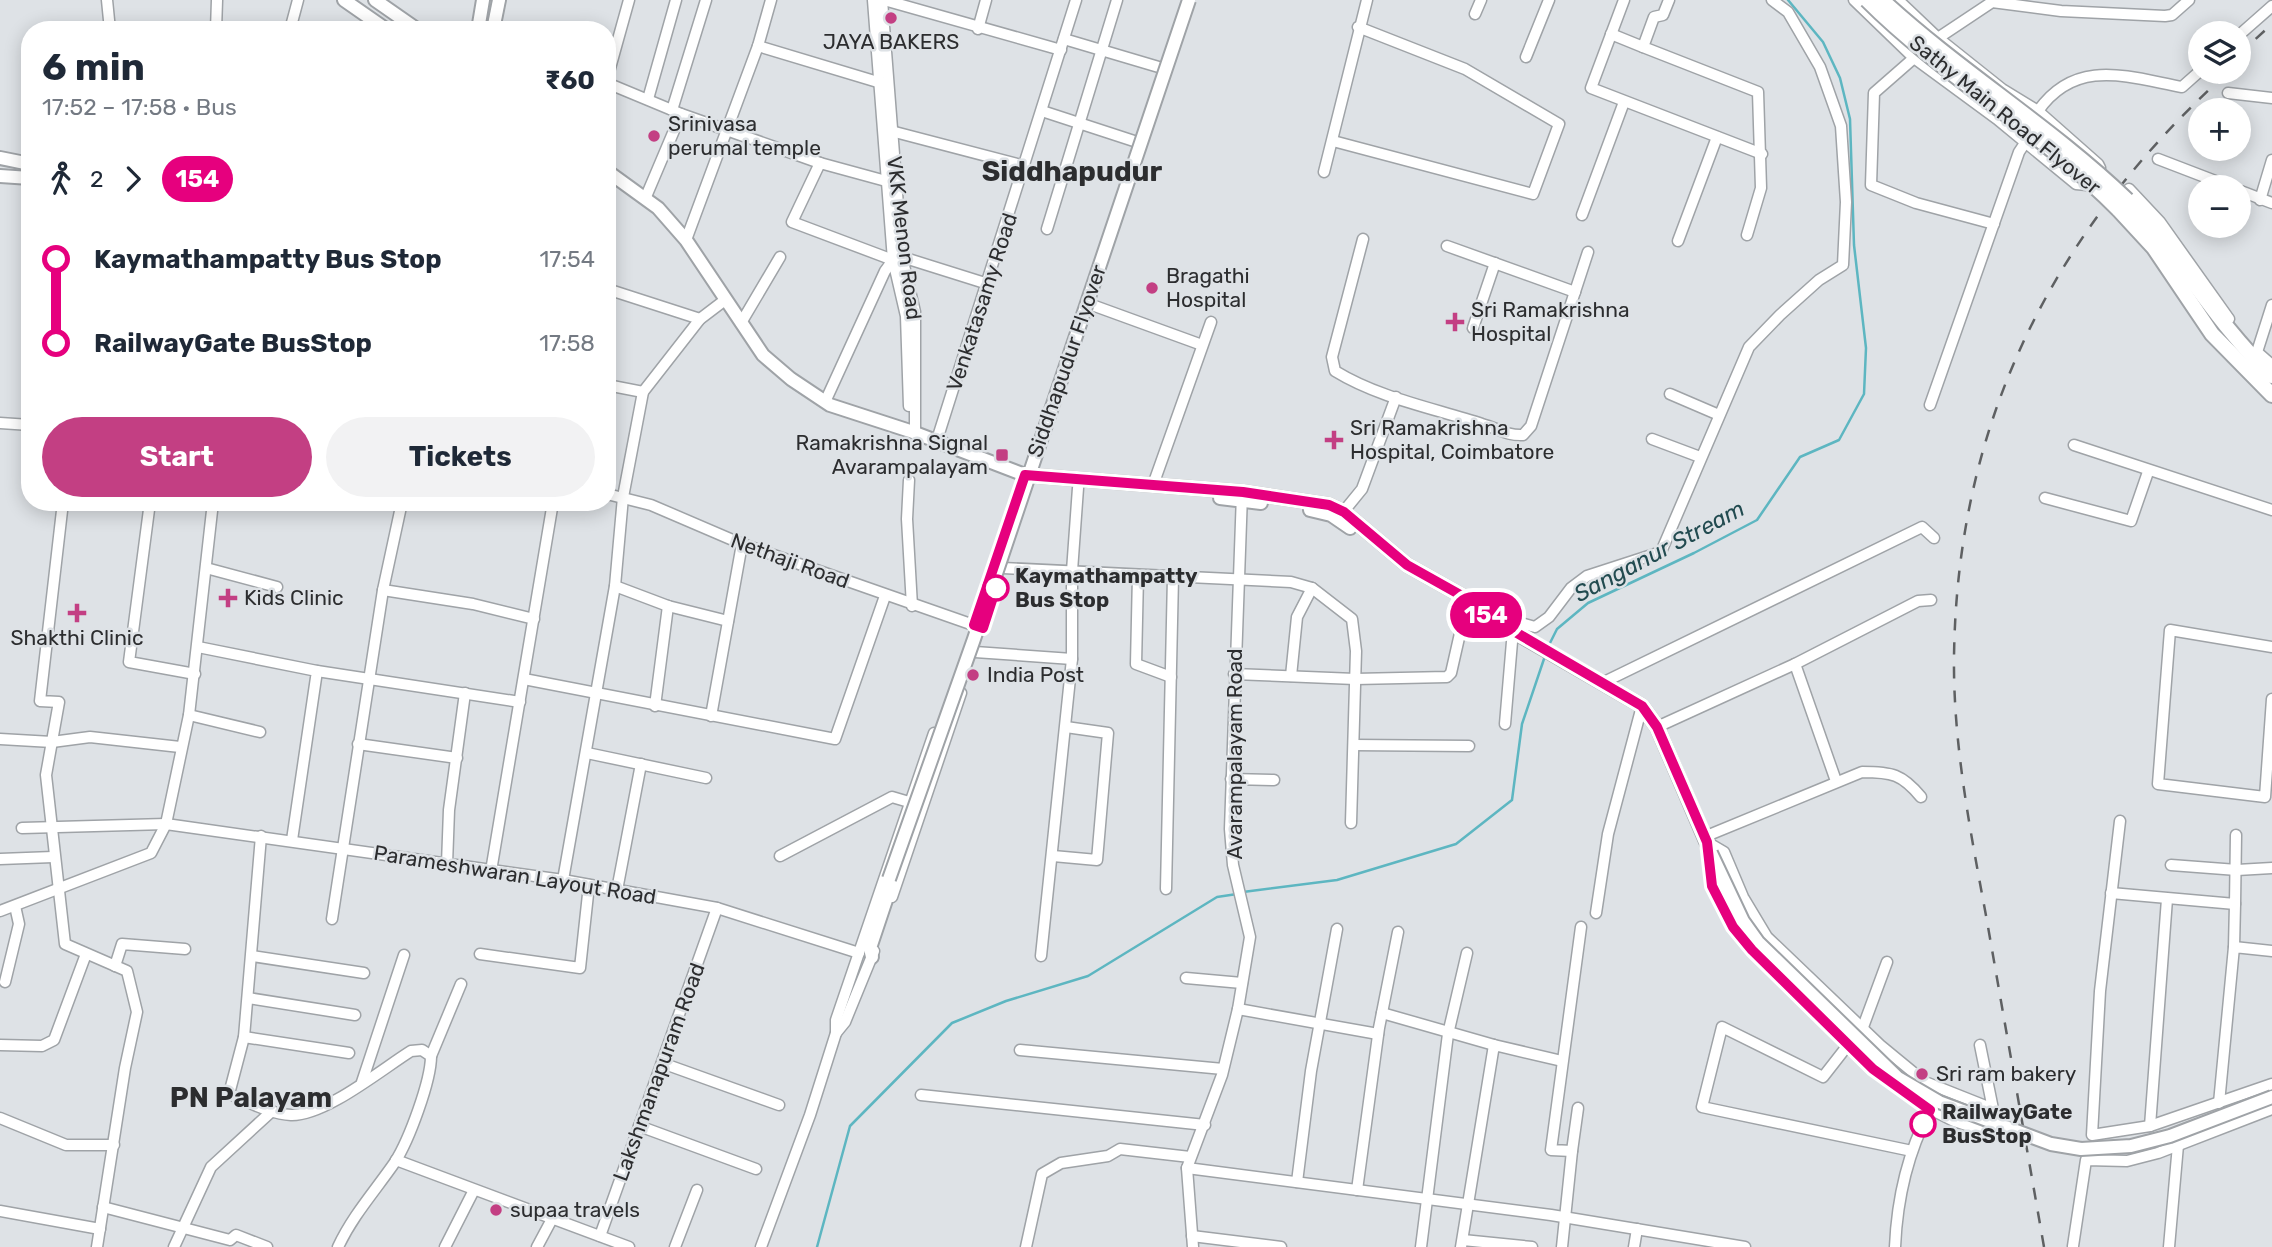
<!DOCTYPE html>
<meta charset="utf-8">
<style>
:root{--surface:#fff;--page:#f2f2f3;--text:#1f2937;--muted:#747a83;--accent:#c33f83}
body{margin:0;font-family:Rubik,sans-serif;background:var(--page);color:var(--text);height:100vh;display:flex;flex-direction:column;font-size:26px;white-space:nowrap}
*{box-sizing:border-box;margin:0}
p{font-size:23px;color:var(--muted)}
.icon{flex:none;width:38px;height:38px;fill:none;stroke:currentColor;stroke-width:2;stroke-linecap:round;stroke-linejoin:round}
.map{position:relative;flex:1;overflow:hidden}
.drawer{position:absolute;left:21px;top:21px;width:595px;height:490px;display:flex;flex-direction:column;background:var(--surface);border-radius:28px;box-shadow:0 4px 18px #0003}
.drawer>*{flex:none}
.badge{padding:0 14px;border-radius:23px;font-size:24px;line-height:46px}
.controls{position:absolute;left:2188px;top:21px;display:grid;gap:14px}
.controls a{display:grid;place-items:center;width:63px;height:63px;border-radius:50%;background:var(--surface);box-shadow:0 4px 18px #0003;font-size:35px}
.map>.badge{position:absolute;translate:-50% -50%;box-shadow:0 0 0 4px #fff}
.legs{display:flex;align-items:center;gap:10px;height:77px;padding:0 21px;font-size:23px}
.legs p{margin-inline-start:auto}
.summary{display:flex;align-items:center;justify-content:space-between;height:119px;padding:0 21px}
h1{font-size:38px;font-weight:700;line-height:52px}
.cta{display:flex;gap:14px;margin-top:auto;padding:14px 21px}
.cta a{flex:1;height:80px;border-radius:42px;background:var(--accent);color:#fff;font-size:28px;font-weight:700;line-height:80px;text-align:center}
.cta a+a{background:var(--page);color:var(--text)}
ul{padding:0 21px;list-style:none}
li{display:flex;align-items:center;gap:24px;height:84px;font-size:26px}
li i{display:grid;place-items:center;width:10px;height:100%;margin:0 9px;background:currentColor}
li i::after{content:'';width:18px;height:18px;margin:-9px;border:5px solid;border-radius:50%;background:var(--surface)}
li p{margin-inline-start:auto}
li:first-child i{background:linear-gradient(#0000 50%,currentColor 0)}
li:last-child i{background:linear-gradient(currentColor 50%,#0000 0)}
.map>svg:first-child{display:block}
</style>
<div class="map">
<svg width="2272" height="1247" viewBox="0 0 2272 1247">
<rect width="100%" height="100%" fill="#dee2e6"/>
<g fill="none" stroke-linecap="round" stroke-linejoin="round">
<g stroke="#5db6c1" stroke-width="2.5">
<path d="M1548 647 1557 629 1588 603 1694 553 1757 520 1800 457 1839 440 1864 394 1866 348 1854 245 1850 119 1840 78 1823 42 1788 0"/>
<path d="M1243 892 1337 880 1456 844 1512 800 1522 724 1546 653"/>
<path d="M817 1247 850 1126 952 1023 1006 1001 1088 976 1217 897 1237 894"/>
</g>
<defs>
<g id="minor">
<path d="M107 0 110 30"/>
<path d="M873 0 893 260 906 316 909 406"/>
<path d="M882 0 902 257 915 312V433"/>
<path d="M884 0 1061 50"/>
<path d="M1624 0 1591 88 1762 154"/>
<path d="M1669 0 1663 15 1654 17 1643 47 1758 92 1761 188 1747 235"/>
<path d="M1854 0 1914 58 1997 119 2076 184 2087 185 2100 168 2098 164 2038 111 2002 89 1938 38 1898 0"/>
<path d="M1475 14 1481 0"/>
<path d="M978 29 986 0"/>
<path d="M216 30 217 0"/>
<path d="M290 30 298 0"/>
<path d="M1611 34 1643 47"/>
<path d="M2238 36 2272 6"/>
<path d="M1938 38 1992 2 2061 11 2165 16 2172 15 2189 0"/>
<path d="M1064 39 1162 68"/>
<path d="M758 46 881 83"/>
<path d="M1526 57 1549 0"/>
<path d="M1914 58 1874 93 1871 185 1916 203 1994 224"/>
<path d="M607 79 629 0"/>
<path d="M607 83 672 110"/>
<path d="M2228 93 2272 98"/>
<path d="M648 99 676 0"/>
<path d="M1042 111 1137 142"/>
<path d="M2038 111C2076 57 2128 77 2182 87L2200 71"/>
<path d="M681 114 820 163"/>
<path d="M891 131 1025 166"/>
<path d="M1333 141 1533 194 1559 124 1465 69 1358 27"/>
<path d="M2158 159 2231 187"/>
<path d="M1324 172 1367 0"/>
<path d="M2129 189 2160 222 2229 319"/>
<path d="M2238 190 2272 203"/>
<path d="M645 199 681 114 672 110 706 0"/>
<path d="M2260 200 2272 160"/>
<path d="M1582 215 1624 102"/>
<path d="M1047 229 1117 0"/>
<path d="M1363 239 1332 357 1335 371C1379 398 1433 408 1482 424 1497 428 1507 436 1523 435L1531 426 1588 252"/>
<path d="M686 240 758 46 771 0"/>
<path d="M1678 241 1717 137"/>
<path d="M1447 246 1575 292"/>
<path d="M897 259 902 257 988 284"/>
<path d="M607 289 700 319"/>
<path d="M1092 305 1202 345"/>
<path d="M2272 305 2257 352 2272 365"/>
<path d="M741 323 780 257"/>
<path d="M1473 328 1495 263"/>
<path d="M607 385 643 392"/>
<path d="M1670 394 1719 415"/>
<path d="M825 402 885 271 893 260 792 222 820 163 886 181"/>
<path d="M1930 405 2019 152 2025 143"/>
<path d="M0 423 30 425"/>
<path d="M1652 439 1700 457"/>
<path d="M936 443 1076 0"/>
<path d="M2074 445 2272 510"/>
<path d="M909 480 907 519 912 606"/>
<path d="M1153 485 1211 322"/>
<path d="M607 494 651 505 742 544 982 628"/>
<path d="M2045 498 2131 521 2148 472"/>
<path d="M63 502 40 701 59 702 46 775 65 944 127 971 137 1012 125 1068 97 1247"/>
<path d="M150 502 129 662 195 674"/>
<path d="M1340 516 1362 489 1396 397"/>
<path d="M206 568 277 587"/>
<path d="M1003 568 1291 582 1312 588 1352 619 1356 651 1351 823"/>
<path d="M1138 575 1136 664 1171 677"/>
<path d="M615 586 668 606 728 621"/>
<path d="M383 590 473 604 534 619"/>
<path d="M1505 626 1517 622 1535 627 1549 617 1571 588 1587 576 1661 552 1749 347 1780 315 1819 280 1843 265 1846 202 1841 126 1820 67 1788 12 1772 0"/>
<path d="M198 647 317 671 292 840"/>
<path d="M2272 647 2170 630 2158 784 2265 797 2272 699"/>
<path d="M975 652 1072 659"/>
<path d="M1795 664 1836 781"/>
<path d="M317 671 520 702"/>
<path d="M1234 674 1355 679 1447 677 1451 673 1466 607"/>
<path d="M1291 676 1297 617 1312 588"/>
<path d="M524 679 835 739 885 596"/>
<path d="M1604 682 1922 527 1934 538"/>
<path d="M655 706 668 606"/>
<path d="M189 715 260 732"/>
<path d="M711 716 742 544"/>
<path d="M1505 724 1513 630"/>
<path d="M1657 727 1795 664 1918 601 1931 600"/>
<path d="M0 739 52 742 90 737 180 747"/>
<path d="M358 744 457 758"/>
<path d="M1354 745 1469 746"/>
<path d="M587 753 706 778"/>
<path d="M1231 779 1274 780"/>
<path d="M2120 821 2100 991 2092 1135 2150 1126 2272 1084"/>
<path d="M22 828 166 824 563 880 717 908 859 953"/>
<path d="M261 836 244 1037 229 1094C249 1102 270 1114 291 1115 325 1116 382 1069 411 1051L422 1050 431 1056C431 1081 409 1140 395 1162 375 1191 353 1215 338 1247"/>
<path d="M1704 837 1862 772C1892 772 1902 774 1921 797"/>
<path d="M780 856 892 797 909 802"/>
<path d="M1053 856 1097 860 1108 733 1066 727"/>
<path d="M0 859 53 857"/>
<path d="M447 864 449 810 465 693"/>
<path d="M2171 865 2237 870 2272 868"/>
<path d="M491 871 553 502"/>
<path d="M563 880 615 586 623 497 643 392 700 319 725 300"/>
<path d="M1166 889 1173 577"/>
<path d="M617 890 641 764"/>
<path d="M2111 893 2235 904 2236 835"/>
<path d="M892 897 961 693"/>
<path d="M0 911 151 853 166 824 189 715 213 502"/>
<path d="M1596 913 1608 834 1642 706"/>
<path d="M332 919 383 590 402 502"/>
<path d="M2234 947 2235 904"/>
<path d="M480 954 580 968 589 885"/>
<path d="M252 956 364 973"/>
<path d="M1041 956 1072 659V571L1078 488"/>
<path d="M115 966 122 944 185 949"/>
<path d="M1186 978 1242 983"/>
<path d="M5 982 19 924 15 906"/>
<path d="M248 998 355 1015"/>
<path d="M1238 1009 1378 1034"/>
<path d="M1382 1013 1494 1045"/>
<path d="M1863 1027 1887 962"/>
<path d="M836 1033 845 1022 874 951"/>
<path d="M244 1037 349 1053"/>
<path d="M0 1045 42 1046 54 1040 86 954"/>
<path d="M1848 1045 1823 1077 1722 1027 1702 1107 1912 1151"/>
<path d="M1980 1045 1993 1109 1925 1082 1880 1045 1767 937 1743 897 1724 852 1707 842 1712 886 1733 927 1825 1023 1873 1069 1922 1105 1954 1121 2003 1137"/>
<path d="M1020 1050 1223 1069"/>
<path d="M431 1056 461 984"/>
<path d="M662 1063 779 1105"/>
<path d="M362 1082 404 955"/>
<path d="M921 1095 1205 1125"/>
<path d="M2219 1103 2234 947 2272 951"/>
<path d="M0 1118 66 1145H114"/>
<path d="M639 1126 756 1169"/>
<path d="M2150 1126 2167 899"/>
<path d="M1572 1151 1578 1108"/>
<path d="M396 1160 629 1247"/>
<path d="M1187 1168 1551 1215 1745 1247"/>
<path d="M1297 1182 1311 1071 1337 929"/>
<path d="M1357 1190 1379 1028 1398 932"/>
<path d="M103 1207 230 1240 236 1235 267 1247"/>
<path d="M0 1211 100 1229"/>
<path d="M600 1236 717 908"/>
<path d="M1192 1236 1281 1247"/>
<path d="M1463 1240 1532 1247"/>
<path d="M2073 1246 2086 1160 2127 1161 2158 1153 2272 1109"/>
<path d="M174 1247 211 1167 272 1111"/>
<path d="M445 1247 474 1190"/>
<path d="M537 1247 552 1219"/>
<path d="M675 1247 697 1190"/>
<path d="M761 1247 810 1115 836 1033V1020L934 733"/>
<path d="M1026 1247 1042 1174 1061 1163 1108 1156 1120 1149 1190 1157"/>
<path d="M1193 1247 1187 1168 1222 1075 1238 1009 1250 937 1233 865 1230 829 1242 494"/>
<path d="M1421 1247 1448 1034 1467 953"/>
<path d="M1461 1247 1494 1045 1562 1061"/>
<path d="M1562 1247 1572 1151 1551 1150 1581 927"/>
<path d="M1634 1247 1637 1229"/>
<path d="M1895 1247C1897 1200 1908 1152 1930 1110"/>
<path d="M2169 1247 2178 1145"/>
</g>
<g id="major">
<path d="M344 0 387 30"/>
<path d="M375 0 418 30"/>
<path d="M478 30 483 0"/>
<path d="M493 30 499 0"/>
<path d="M0 158 30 164"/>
<path d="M607 171 658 208 686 240 763 355 791 379 830 405 910 431 1025 475 1243 492 1329 505 1344 512 1407 565 1473 602 1481 612"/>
<path d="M0 176 30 178"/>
<path d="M1220 498 1261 503"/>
<path d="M1310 510 1331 515 1350 528"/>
<path d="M1476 610 1642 706 1657 727 1711 853"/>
<path d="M872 957 870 948 890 888 889 879"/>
</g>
<g id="highway">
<path d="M2127 200C2180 256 2216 324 2272 376"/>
<path d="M2118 209 2154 248 2212 334 2272 395"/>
</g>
</defs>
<use href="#minor" stroke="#9fa3a7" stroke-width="13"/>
<use href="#major" stroke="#9fa3a7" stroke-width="16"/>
<use href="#highway" stroke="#9fa3a7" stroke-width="18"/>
<use href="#minor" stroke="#fff" stroke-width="10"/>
<use href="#major" stroke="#fff" stroke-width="12"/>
<use href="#highway" stroke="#fff" stroke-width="14"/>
<g stroke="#5e6062" stroke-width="2.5" stroke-dasharray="12 12" stroke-linecap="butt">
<path d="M2238 55 2272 24"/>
<path d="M2044 1247C2025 1138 2006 1030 1987 921 1971 834 1953 746 1954 657 1957 419 2054 230 2228 72"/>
</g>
<defs>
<g id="major-bridge">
<path d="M1711 853 1743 921 1758 942 1898 1078 1939 1102 2051 1144 2081 1149 2131 1146 2170 1136 2272 1097"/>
<path d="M889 879 974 639 1189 0"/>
</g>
<g id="highway-bridge">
<path d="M1867 0C1944 77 2040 130 2118 209"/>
<path d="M1882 0C1960 72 2051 127 2127 200"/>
</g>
</defs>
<use href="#major-bridge" stroke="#9fa3a7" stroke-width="16" stroke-linecap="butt"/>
<use href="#highway-bridge" stroke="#9fa3a7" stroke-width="18" stroke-linecap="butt"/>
<use href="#major-bridge" stroke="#fff" stroke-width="12"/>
<use href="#highway-bridge" stroke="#fff" stroke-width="14"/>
</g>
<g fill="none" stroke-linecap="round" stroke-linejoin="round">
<defs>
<path id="line-1" d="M996 588 983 628 974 625 1025 475 1243 492 1329 505 1344 512 1407 565 1473 602 1481 612 1642 706 1657 727 1707 842 1712 886 1733 927 1752 950 1873 1069 1930 1110 1923 1124"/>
</defs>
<use href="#line-1" stroke="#fff" stroke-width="16"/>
<use href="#line-1" stroke="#e6007e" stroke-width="10"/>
</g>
<g fill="#c33f83" stroke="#dee2e6" stroke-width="2.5">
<circle cx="891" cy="18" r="7"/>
<circle cx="654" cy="136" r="7"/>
<circle cx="1152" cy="288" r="7"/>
<path d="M1451.5 311.5h7v7h7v7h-7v7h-7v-7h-7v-7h7z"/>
<path d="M1330.5 429.5h7v7h7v7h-7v7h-7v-7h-7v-7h7z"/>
<rect x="995" y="448" width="14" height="14" rx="3.5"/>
<path d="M224.5 587.5h7v7h7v7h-7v7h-7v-7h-7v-7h7z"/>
<path d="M73.5 602.5h7v7h7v7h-7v7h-7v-7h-7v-7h7z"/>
<circle cx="973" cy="675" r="7"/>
<circle cx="1922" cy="1074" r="7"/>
<circle cx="496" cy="1210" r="7"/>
</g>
<g fill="#fff" stroke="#e6007e" stroke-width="3.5">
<circle cx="996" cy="588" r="12"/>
<circle cx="1923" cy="1124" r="12"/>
</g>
<g text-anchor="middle" stroke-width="5" stroke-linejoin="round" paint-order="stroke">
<g font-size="21" fill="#2c2d2f" stroke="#dee2e6" text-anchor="start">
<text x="891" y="49" text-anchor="middle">JAYA BAKERS</text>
<text x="668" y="131">Srinivasa<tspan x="668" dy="24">perumal temple</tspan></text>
<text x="1166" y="283">Bragathi<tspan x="1166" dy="24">Hospital</tspan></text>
<text x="1471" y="317">Sri Ramakrishna<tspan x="1471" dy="24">Hospital</tspan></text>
<text x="1350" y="435">Sri Ramakrishna<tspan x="1350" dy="24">Hospital, Coimbatore</tspan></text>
<text x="988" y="450" text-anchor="end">Ramakrishna Signal<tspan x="988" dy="24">Avarampalayam</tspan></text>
<text x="244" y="605">Kids Clinic</text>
<text x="77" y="645" text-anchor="middle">Shakthi Clinic</text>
<text x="987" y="682">India Post</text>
<text x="1936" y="1081">Sri ram bakery</text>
<text x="510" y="1217">supaa travels</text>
</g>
<g font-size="21" fill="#2c2d2f" stroke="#dee2e6">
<text transform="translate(2005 115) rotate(39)" y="7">Sathy Main Road Flyover</text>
<text transform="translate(904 238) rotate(83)" y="7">VKK Menon Road</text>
<text transform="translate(982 302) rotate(-72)" y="7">Venkatasamy Road</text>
<text transform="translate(1067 361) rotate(-71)" y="7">Siddhapudur Flyover</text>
<text transform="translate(790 561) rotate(20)" y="7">Nethaji Road</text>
<text transform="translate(1235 754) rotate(-90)" y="7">Avarampalayam Road</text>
<text transform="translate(515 875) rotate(9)" y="7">Parameshwaran Layout Road</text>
<text transform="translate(659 1072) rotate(-70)" y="7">Lakshmanapuram Road</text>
</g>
<g font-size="21" font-weight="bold" fill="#2c2d2f" stroke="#dee2e6" text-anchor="start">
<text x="1015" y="583">Kaymathampatty<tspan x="1015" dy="24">Bus Stop</tspan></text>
<text x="1942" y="1119">RailwayGate<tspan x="1942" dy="24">BusStop</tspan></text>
</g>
<g font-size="23" font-style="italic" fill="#224b50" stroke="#dee2e6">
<text transform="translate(1659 551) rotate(-28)" y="8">Sanganur Stream</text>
</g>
<g font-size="28" font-weight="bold" fill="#2c2d2f" stroke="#dee2e6">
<text x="1072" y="181">Siddhapudur</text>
<text x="251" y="1107">PN Palayam</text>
</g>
</g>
</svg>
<div class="controls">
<a><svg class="icon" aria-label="layers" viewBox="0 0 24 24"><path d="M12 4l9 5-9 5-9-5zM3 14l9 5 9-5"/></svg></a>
<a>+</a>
<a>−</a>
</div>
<b class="badge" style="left:1486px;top:615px;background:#e6007e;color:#fff">154</b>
<section class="drawer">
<div class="summary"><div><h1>6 min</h1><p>17:52 – 17:58 · Bus</p></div><b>₹60</b></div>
<div class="legs"><svg class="icon" aria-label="walk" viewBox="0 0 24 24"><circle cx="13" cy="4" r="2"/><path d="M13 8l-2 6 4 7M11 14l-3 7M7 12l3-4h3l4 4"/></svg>2<svg class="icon" aria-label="forward" viewBox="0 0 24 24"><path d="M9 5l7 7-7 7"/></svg><b class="badge" style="background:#e6007e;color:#fff">154</b></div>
<ul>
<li><i style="color:#e6007e"></i><b>Kaymathampatty Bus Stop</b><p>17:54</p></li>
<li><i style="color:#e6007e"></i><b>RailwayGate BusStop</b><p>17:58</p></li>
</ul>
<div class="cta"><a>Start</a><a>Tickets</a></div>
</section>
</div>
